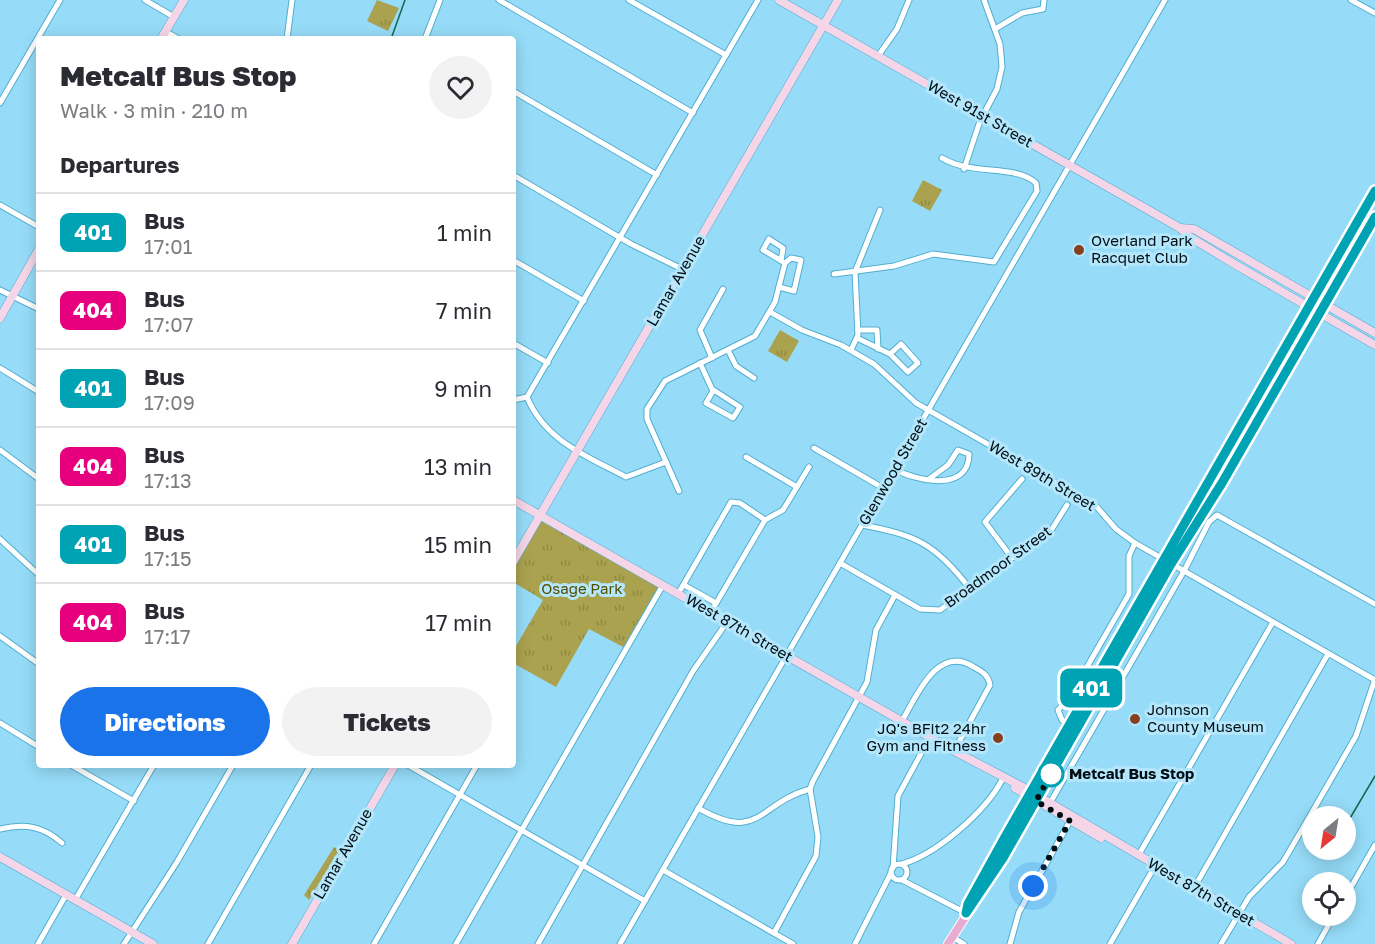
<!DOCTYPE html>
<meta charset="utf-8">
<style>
:root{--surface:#fff;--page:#f2f2f3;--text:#2b2b33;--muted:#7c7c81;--line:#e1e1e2;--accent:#1a73e8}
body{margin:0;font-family:"Golos Text",sans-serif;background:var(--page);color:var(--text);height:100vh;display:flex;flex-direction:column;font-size:22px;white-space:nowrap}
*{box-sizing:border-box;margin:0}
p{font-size:20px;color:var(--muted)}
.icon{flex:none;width:33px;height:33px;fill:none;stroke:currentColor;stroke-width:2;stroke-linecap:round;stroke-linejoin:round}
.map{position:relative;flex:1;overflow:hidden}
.sheet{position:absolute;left:36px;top:36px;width:480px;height:732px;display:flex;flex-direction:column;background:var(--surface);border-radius:6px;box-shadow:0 3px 15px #0003}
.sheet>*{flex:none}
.badge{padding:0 12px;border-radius:9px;font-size:21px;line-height:39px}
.needle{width:39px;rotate:210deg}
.buttons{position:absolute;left:1302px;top:806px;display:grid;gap:12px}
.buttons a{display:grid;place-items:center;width:54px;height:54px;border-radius:50%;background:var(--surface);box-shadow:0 3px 15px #0003;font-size:30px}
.you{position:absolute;width:30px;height:30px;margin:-15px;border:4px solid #fff;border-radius:50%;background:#1a73e8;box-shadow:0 0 0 9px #1a73e833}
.map>.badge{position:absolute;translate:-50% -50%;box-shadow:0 0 0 3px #fff}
h2{padding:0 24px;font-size:22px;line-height:54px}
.round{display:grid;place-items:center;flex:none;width:63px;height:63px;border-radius:32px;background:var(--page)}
.headline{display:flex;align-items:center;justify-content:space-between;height:102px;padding:0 24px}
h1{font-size:28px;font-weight:800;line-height:45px}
.primary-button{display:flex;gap:12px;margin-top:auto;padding:12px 24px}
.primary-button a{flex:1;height:69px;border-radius:36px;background:var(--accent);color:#fff;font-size:24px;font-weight:800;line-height:69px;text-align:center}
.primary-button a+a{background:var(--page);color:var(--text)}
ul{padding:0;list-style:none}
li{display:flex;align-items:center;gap:18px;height:78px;padding:0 24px;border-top:2px solid var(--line)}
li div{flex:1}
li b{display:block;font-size:22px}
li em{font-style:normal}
li .badge{min-width:66px;font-weight:700;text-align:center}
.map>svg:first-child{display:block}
</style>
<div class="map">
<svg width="1375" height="944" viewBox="0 0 1375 944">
<defs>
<pattern id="grass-tufts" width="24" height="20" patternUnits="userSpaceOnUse" patternTransform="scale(1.5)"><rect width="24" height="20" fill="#aaa24f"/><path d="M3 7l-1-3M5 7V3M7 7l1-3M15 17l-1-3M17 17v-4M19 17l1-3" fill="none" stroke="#908a44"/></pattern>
</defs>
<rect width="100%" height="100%" fill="#96dcf8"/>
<g fill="url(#grass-tufts)">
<path d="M377 0 399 8 388 31 367 21Z"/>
<path d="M923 180 942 190 930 211 912 201Z"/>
<path d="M780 330 799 341 787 362 768 351Z"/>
<path d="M541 521 657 586 658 589 625 648 589 629 556 687 513 663V651L543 600 513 582V568Z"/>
<path d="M334 847 339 850 309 900 304 895Z"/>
</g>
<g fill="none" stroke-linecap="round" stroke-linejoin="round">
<g stroke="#13674d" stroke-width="1.5">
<path d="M391 39 405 0"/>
<path d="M1346 825 1375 776"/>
<path d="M1325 858 1330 849"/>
</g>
<defs>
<g id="street">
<path d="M145 0 174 17"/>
<path d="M499 0 693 113"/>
<path d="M629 0 726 55"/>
<path d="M1351 0 1375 13"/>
<path d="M995 29 1022 13 1043 9 1044 0"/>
<path d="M166 32 179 39"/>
<path d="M287 39 292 0"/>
<path d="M425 39 440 0"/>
<path d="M878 56 897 29 909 0"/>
<path d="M513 91 657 175"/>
<path d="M0 103 60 0"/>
<path d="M964 169 980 121 997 89 1002 67 1000 44 984 0"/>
<path d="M513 175 631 244 682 269"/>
<path d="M0 205 39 227"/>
<path d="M513 260 584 301"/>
<path d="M781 261 783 248 769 239 763 250 785 263"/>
<path d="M834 274 894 266 933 254 994 262 1037 191 1036 183C1015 164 972 176 942 158"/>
<path d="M779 287 794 291 801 260 791 258 785 263"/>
<path d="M0 290 39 309"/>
<path d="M770 312 802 330 841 345 874 364 916 403 1096 506 1116 529 1135 543 1375 680"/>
<path d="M858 330H877L878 349"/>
<path d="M857 338 890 354 908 372 918 363 901 344 890 354"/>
<path d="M513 343 548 363"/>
<path d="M728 350 736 366 754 378"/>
<path d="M851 350 858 335 855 272 880 210"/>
<path d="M712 358 700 330 723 289"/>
<path d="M700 363 712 389 740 407 733 418 706 403 713 391"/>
<path d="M0 368 39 392"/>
<path d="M527 397 758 0"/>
<path d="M527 397C545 441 587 456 626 477L666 462"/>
<path d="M513 400 527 397"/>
<path d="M814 448 883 488"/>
<path d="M0 450 39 479"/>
<path d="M746 457 797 487"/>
<path d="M894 469C916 481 969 493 969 454L958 450 948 465 929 479"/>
<path d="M679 491 647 419V409L665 381 755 336 775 302 785 263"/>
<path d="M862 525C916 535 936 544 970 589"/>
<path d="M0 539 39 575"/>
<path d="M1012 558 985 522 1022 479"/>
<path d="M840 563 920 609 940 610 1052 529 1067 505"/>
<path d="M684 585 716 603"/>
<path d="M678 594 731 502 740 503 765 520"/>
<path d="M711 612 765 520 783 510 809 467"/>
<path d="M0 636 39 664"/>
<path d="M902 721C916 697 937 645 972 666 981 671 988 674 990 685L954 751"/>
<path d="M0 723 39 747"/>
<path d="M1069 724 1062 720 1058 710 1069 698 1129 594V556L1135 543"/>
<path d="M71 765 134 801"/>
<path d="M408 765 645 901"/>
<path d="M1050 803 1184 571 1209 522 1217 515 1375 604"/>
<path d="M698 808C760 844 758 803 810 789"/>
<path d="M0 829C24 823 43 826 62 843"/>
<path d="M1138 856 1273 622"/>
<path d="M902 864C937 854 985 812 1002 780"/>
<circle cx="899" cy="872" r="8"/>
<path d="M893 868 898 796 930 737"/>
<path d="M663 870 793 944"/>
<path d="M902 880 966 913"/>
<path d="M1194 888 1328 654"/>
<path d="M1346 896 1375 845"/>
<path d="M75 900 154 765"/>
<path d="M774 933 816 856 818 837 810 789 813 781 867 682 876 630 895 595"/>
<path d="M952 937 964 944"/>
<path d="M38 944 66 895"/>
<path d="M124 944 177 862 233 765"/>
<path d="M208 944 311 765"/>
<path d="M374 944 477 765"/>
<path d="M456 944 663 585"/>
<path d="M538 944 693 671 727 622"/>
<path d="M620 944 1165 0"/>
<path d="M855 944 891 873"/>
<path d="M1010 944 1019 912 1070 821"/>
<path d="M1110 944 1155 866"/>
<path d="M1221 944 1249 897 1283 862 1307 821 1356 736 1375 679"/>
<path d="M1318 944 1334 915"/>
</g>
<g id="secondary">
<path d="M779 0 1180 228 1188 236 1236 265 1375 345"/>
<path d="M161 39 184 0"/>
<path d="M1180 228 1194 229 1375 333"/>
<path d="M0 318 39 249"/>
<path d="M513 500 954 751 1021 786 1291 944"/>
<path d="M513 562 838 0"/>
<path d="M1015 788 1101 838"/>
<path d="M0 857 153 944"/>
<path d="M292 944 395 765"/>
</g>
<g id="primary">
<path d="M967 912 968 904 1005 837 1375 191"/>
<path d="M948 944 1003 858 1171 564 1222 483 1375 217"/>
</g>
</defs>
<use href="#street" stroke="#52aecf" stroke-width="7"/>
<use href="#secondary" stroke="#52aecf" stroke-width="9"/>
<use href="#primary" stroke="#fff" stroke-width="10"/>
<use href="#street" stroke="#fff" stroke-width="5"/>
<use href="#secondary" stroke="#f4d6e8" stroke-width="8"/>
<use href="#primary" stroke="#e9acd1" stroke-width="8"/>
</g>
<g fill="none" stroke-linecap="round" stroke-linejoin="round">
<defs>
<path id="line" d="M1375 191 1005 837 968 904 966 913 1003 858 1171 564 1222 483 1375 217"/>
</defs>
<use href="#line" stroke="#fff" stroke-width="14"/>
<use href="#line" stroke="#00a3b4" stroke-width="9"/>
<path stroke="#000e14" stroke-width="6" stroke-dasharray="0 10.8" d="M1033 886 1070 821 1036 801 1051 774"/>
</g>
<g fill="#87401e" stroke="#b4e7fb" stroke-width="2">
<circle cx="1079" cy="250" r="6"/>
<circle cx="1135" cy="719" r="6"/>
<circle cx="998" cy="738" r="6"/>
</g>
<circle fill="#fff" stroke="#00a3b4" stroke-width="3" cx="1051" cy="774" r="12"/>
<g text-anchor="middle" stroke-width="6" stroke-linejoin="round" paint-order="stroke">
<g font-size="15" fill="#000e14" stroke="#b4e7fb">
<text transform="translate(980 114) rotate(30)" y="5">West 91st Street</text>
<text transform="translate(676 281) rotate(-60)" y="5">Lamar Avenue</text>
<text transform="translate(893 472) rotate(-60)" y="5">Glenwood Street</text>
<text transform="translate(1042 476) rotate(31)" y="5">West 89th Street</text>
<text transform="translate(998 567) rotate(-36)" y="5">Broadmoor Street</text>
<text transform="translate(739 628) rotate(30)" y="5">West 87th Street</text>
<text transform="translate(343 854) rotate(-60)" y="5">Lamar Avenue</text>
<text transform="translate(1201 892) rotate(30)" y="5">West 87th Street</text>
</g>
<g font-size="15" fill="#000e14" stroke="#b4e7fb" text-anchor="start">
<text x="1091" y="246">Overland Park<tspan x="1091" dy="17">Racquet Club</tspan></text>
<text x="1147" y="715">Johnson<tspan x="1147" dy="17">County Museum</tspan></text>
<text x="986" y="734" text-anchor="end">JQ's BFit2 24hr<tspan x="986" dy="17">Gym and Fitness</tspan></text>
</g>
<g font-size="15" fill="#544e02" stroke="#b4e7fb">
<text x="582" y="594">Osage Park</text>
</g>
<g font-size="15" font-weight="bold" fill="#000e14" stroke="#b4e7fb" text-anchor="start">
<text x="1069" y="779">Metcalf Bus Stop</text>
</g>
</g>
</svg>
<div class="buttons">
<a><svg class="needle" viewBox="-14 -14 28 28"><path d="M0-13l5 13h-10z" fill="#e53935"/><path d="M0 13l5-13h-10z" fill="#7c7c81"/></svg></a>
<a><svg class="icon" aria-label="locate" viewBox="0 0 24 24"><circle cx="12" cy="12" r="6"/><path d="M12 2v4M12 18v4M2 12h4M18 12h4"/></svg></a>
</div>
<div class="you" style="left:1033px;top:886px"></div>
<b class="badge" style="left:1091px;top:688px;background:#00a3b4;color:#fff">401</b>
<section class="sheet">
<div class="headline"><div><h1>Metcalf Bus Stop</h1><p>Walk · 3 min · 210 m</p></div><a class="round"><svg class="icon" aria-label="heart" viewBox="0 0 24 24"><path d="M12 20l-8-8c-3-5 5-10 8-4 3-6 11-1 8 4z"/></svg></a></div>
<h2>Departures</h2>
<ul>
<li><span class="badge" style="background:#00a3b4;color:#fff">401</span><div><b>Bus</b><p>17:01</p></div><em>1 min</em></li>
<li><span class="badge" style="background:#e6007e;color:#fff">404</span><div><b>Bus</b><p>17:07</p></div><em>7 min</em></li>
<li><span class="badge" style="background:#00a3b4;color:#fff">401</span><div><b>Bus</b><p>17:09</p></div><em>9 min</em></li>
<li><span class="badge" style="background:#e6007e;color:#fff">404</span><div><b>Bus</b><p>17:13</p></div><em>13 min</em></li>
<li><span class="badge" style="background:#00a3b4;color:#fff">401</span><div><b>Bus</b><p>17:15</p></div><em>15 min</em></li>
<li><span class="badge" style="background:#e6007e;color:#fff">404</span><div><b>Bus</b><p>17:17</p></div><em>17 min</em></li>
</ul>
<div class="primary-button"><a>Directions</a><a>Tickets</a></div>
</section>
</div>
